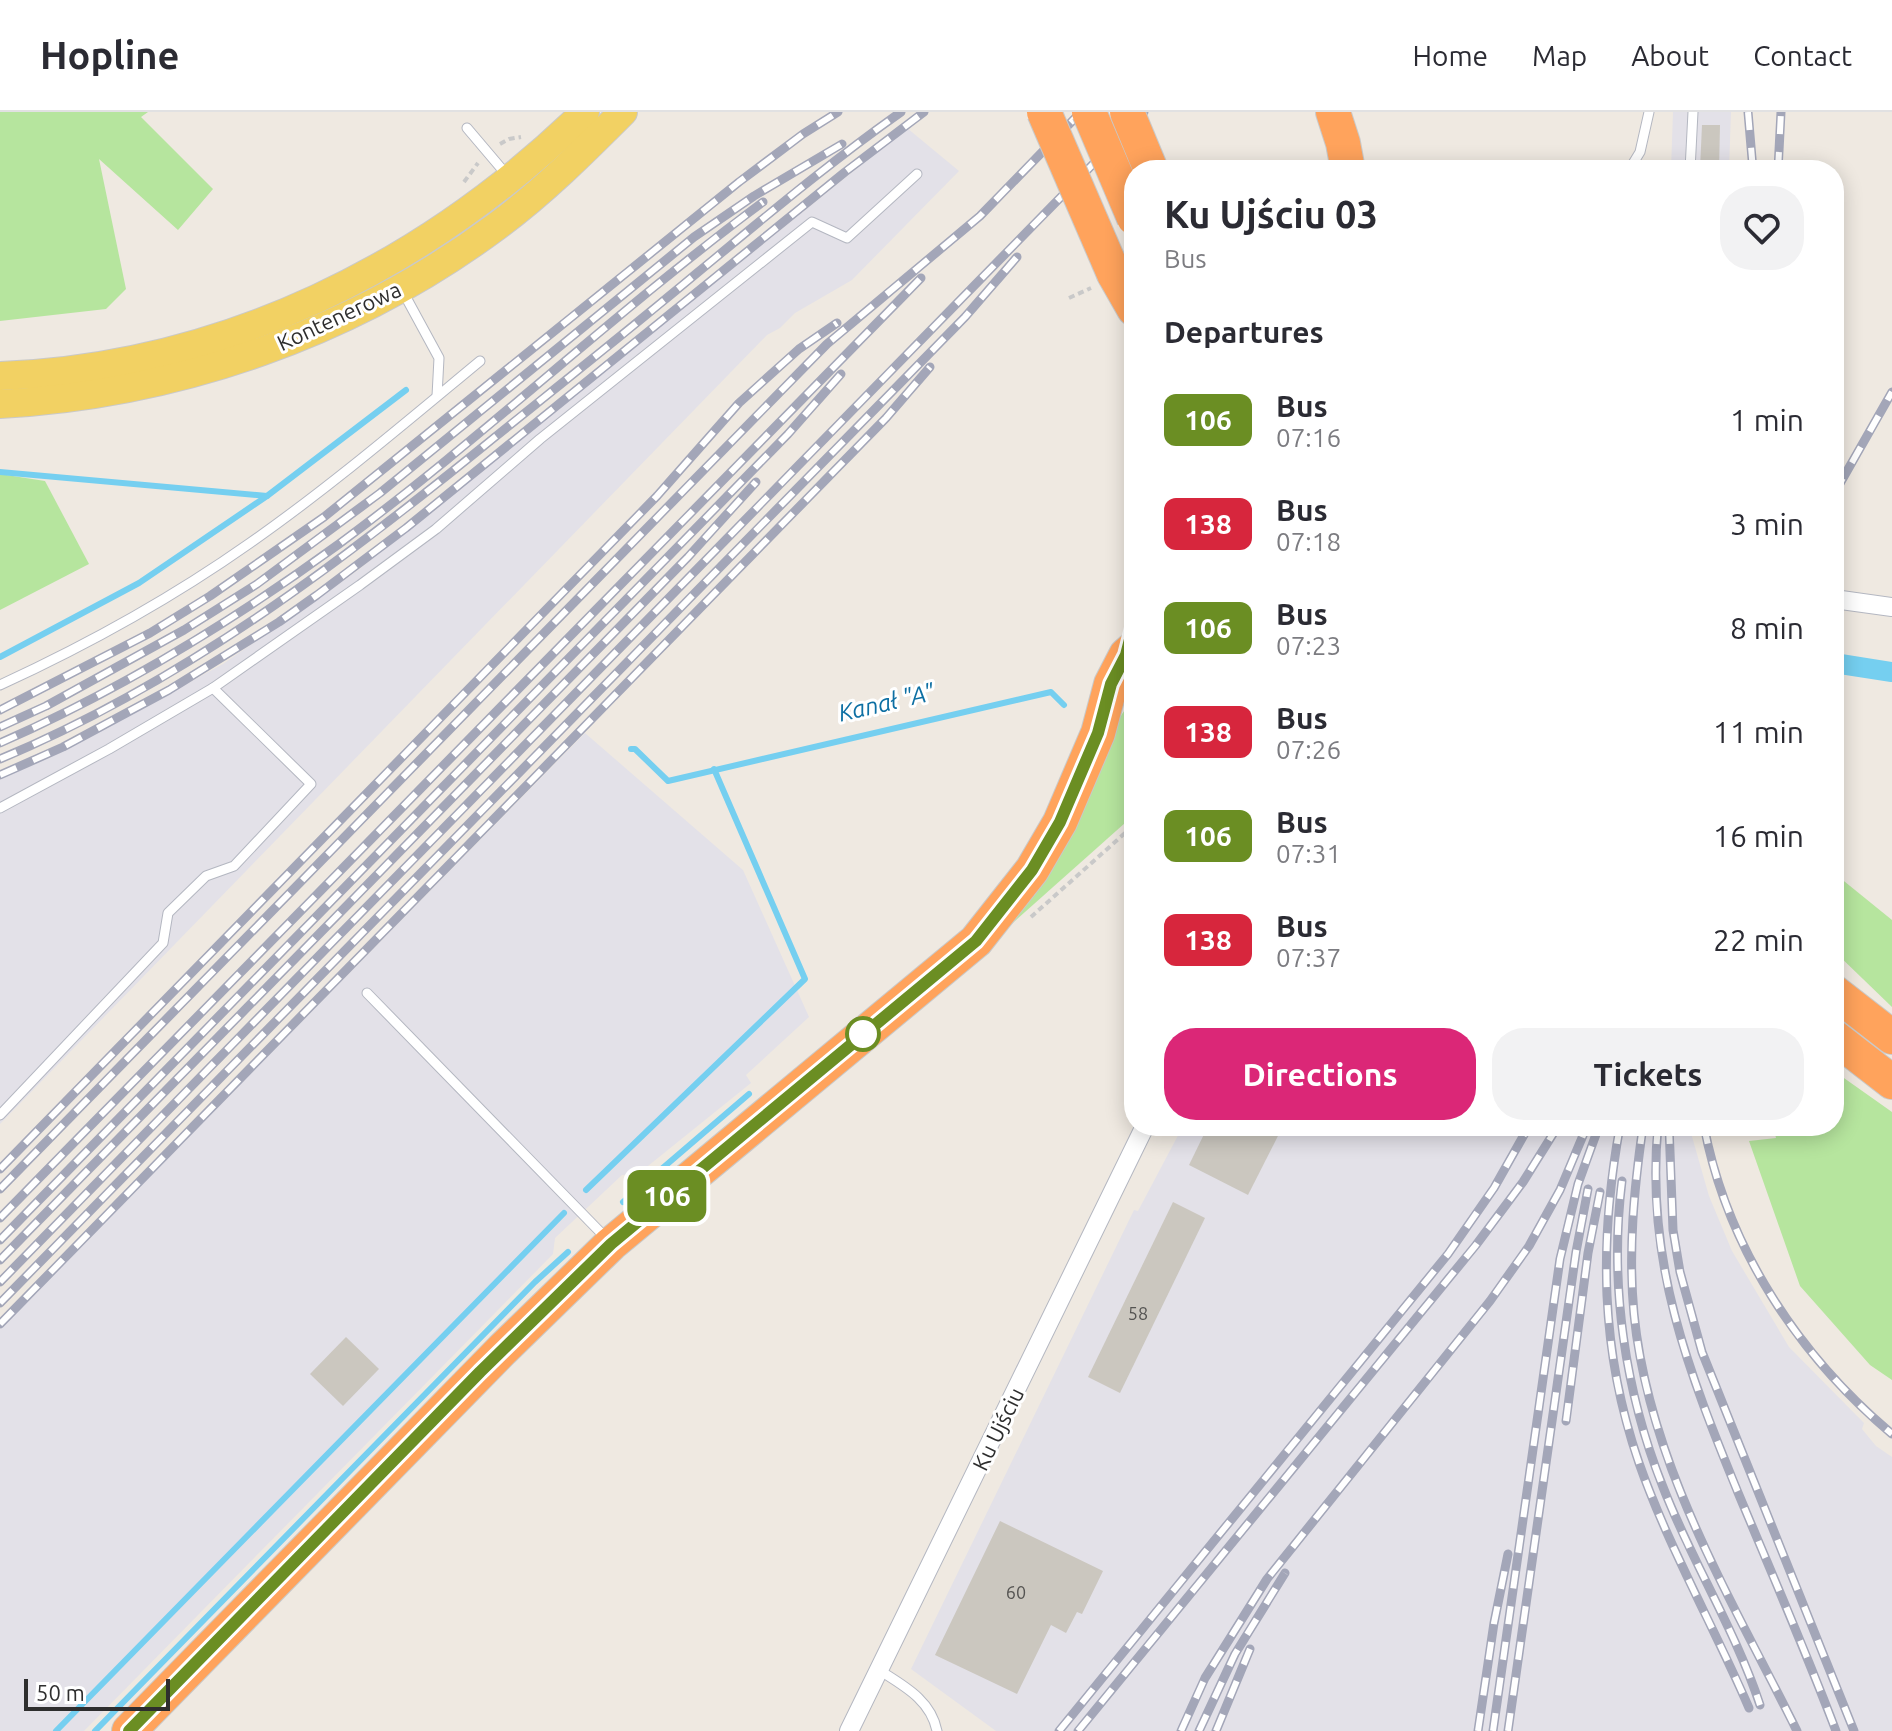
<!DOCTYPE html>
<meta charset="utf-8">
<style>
:root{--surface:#fff;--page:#f2f2f3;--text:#2b2b33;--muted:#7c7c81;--line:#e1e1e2;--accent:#db2777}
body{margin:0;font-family:Ubuntu,sans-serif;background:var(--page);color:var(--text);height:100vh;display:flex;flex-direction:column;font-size:30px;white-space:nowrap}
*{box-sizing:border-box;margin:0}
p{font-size:26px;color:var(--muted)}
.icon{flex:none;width:44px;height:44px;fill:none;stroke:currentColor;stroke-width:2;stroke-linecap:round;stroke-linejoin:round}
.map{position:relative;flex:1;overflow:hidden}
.side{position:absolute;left:1124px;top:48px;width:720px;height:976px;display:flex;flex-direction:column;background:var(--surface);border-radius:32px;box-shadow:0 4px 20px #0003}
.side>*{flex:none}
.badge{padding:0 16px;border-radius:12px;font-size:28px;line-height:52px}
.scale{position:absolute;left:24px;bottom:20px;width:146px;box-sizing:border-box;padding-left:8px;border:4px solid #2e2e2e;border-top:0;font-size:22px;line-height:28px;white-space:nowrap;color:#2e2e2e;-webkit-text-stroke:6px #fff;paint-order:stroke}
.map>.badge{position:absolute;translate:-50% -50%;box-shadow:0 0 0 4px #fff}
h2{padding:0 40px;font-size:30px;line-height:72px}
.round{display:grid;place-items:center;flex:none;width:84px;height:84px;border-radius:32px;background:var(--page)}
.summary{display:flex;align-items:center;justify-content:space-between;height:136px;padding:0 40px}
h1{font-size:38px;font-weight:700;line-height:60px}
.action{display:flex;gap:16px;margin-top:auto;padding:16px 40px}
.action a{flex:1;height:92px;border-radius:32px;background:var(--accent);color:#fff;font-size:32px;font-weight:700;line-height:92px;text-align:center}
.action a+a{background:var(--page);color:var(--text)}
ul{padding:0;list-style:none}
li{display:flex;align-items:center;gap:24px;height:104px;padding:0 40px}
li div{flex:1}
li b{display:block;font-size:30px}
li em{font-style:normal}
li .badge{min-width:88px;font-weight:700;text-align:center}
header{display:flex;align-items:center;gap:48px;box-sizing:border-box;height:112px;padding:0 40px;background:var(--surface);border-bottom:2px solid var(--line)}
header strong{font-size:38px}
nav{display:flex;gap:44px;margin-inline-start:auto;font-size:28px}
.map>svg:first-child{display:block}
</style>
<header>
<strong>Hopline</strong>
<nav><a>Home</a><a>Map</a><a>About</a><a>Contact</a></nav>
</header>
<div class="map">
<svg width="1892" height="1619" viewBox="0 0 1892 1619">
<rect width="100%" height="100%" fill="#efe9e1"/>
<g fill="#e3e1e8">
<path d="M1673 0H1731L1729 58H1671Z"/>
<path d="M907 16 959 59 852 168 795 201 780 216 767 223 0 1012V667L100 619 223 552 357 459Z"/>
<path d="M585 621 743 758 809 905 746 963 751 971 638 1062 622 1063 555 1126 553 1142 84 1619H0V1217Z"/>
<path d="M1183 1014H1689L1709 1084 1732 1139 1789 1235 1864 1311 1862 1317 1876 1334 1892 1345V1619H996L911 1557 1134 1098 1138 1099Z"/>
</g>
<g fill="#b6e59e">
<path d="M0 0H148L141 5 213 77 178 118 99 47 126 177 106 197 0 209Z"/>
<path d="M0 362 45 369 89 452 0 498Z"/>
<path d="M1134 585V703L988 833 1122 602Z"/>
<path d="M1834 761 1892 808V895L1834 839Z"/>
<path d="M1834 959 1892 1000V1268L1870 1253 1800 1174 1749 1029 1776 1026 1773 1014H1834Z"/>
</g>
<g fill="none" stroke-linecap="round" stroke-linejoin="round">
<g stroke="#75cff0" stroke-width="6">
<path d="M0 360 267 384"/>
<path d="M0 545 139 471 267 384 406 278"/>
<path d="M631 637H635L668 669 1051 580 1064 593"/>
<path d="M586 1078 805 867 714 657"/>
<path d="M623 1090 749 982"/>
<path d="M56 1619 564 1101"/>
<path d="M95 1619 535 1170 568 1140"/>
</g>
<path stroke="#75cff0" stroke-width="20" d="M1834 551 1892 560"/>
</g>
<g fill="#cbc7bf">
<path d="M1702 13H1720L1719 58 1700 57Z"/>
<path d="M1208 1014H1283L1248 1083 1189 1053Z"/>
<path d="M1173 1090 1205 1106 1120 1281 1088 1265Z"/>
<path d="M346 1225 379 1257 343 1294 310 1262Z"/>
<path d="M1000 1409 1103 1459 1082 1502 1077 1500 1066 1521 1051 1513 1017 1582 935 1543Z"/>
</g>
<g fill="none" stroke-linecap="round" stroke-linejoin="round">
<defs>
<g id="lane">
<path d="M467 16 506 62"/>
<path d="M1629 58 1640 40 1649 0"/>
<path d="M1690 58 1693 0"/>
<path d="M402 178 439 246 437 284"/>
<path d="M0 573C87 533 172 486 250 431 330 375 405 311 480 249"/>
<path d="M0 696 109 637 213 576 360 473 436 417 540 327 812 110 847 126 917 62"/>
<path d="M367 881 606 1126"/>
<path d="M0 1003 163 831 168 801 206 764 234 754 311 672 213 576"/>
<path d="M879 1558C904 1574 931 1588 937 1619"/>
</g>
<g id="street">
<path d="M1834 487 1892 495"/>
<path d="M849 1619 1145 1014"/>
</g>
<g id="primary">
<path d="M0 264C224 255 426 155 585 0"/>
<path d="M0 292C179 282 353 221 497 114 543 80 583 40 623 0"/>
</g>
<g id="highway">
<path d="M1333 0 1343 31 1348 58"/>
<path d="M1114 162 1134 197"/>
<path d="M1834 880 1892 925"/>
<path d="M1834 925 1892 970"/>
<path d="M129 1619 502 1238 611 1132 976 829 1032 758 1060 710 1098 621 1111 572 1126 543 1134 536"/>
</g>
</defs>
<use href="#lane" stroke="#b4b7c1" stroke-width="11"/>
<use href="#street" stroke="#b4b7c1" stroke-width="20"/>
<use href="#primary" stroke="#c9c9c9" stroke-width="30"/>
<use href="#highway" stroke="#c9c9c9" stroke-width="36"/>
<g stroke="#c9c9c9" stroke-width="4" stroke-dasharray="6 4" stroke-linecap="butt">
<path d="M500 32 509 27 521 25"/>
<path d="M464 70 478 51"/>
<path d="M1069 186 1091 176"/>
<path d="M1031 805 1134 713"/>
</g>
<use href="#lane" stroke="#fff" stroke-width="9"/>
<use href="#street" stroke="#fff" stroke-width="18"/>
<use href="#primary" stroke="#f2d163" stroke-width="28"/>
<use href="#highway" stroke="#ffa35c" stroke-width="34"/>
<defs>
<g id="rail">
<path d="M1748 0 1753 58"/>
<path d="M1778 58 1781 0"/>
<path d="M1834 382 1892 280"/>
<path d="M0 598 150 521 210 484 324 405 739 70 803 22 838 0"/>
<path d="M0 615 46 594 184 518 257 472 380 381 694 125 754 84 842 32"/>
<path d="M0 631C120 578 233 509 339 432 485 324 617 198 763 90"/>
<path d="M0 647C184 570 341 450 495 325 562 271 630 217 697 161 764 106 830 50 901 0"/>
<path d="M0 663 63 635 169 578 279 510 317 483 406 416 845 60 924 0"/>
<path d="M1620 1014C1599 1130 1600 1238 1639 1351 1668 1434 1714 1515 1749 1596"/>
<path d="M1643 1014C1634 1077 1628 1139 1634 1202 1649 1353 1731 1486 1797 1619"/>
<path d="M1658 1014C1645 1150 1689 1261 1739 1383 1772 1462 1806 1540 1836 1619"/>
<path d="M1669 1014 1673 1118 1680 1160 1702 1240 1854 1619"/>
<path d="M1704 1014C1727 1135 1798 1243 1892 1322"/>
<path d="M0 1057 657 384 739 291 799 237 837 211"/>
<path d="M1622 1069C1609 1172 1625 1280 1663 1375 1692 1450 1735 1517 1760 1593"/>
<path d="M0 1077 827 232 980 104 1081 0"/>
<path d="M0 1106 921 166"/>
<path d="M0 1128 788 322 841 262"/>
<path d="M0 1148 688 445 756 370"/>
<path d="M0 1170 1144 0"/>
<path d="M0 1191 965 205 1017 145"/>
<path d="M0 1212 886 306 930 255"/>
<path d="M1566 1309 1588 1141 1600 1080"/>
<path d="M1059 1619 1448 1142 1494 1076 1529 1014"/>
<path d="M1078 1619 1476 1133 1523 1070 1558 1014"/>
<path d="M1181 1619 1205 1566 1267 1467 1490 1189 1529 1134 1560 1078 1587 1014"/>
<path d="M1199 1619 1235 1542 1285 1461"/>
<path d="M1216 1619 1250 1537"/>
<path d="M1478 1619 1494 1511 1508 1442"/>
<path d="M1493 1619 1560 1147 1578 1072 1599 1014"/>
<path d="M1508 1619 1576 1140 1588 1077"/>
</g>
</defs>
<use href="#rail" stroke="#a3a6b8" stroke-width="9"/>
<use href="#rail" stroke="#fff" stroke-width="6" stroke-dasharray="18" stroke-linecap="butt"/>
<defs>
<g id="highway-bridge">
<path d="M1044 0 1114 162"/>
<path d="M1089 0 1134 106"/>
<path d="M1127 0 1151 58"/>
</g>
</defs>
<use href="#highway-bridge" stroke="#c9c9c9" stroke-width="36" stroke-linecap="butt"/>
<use href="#highway-bridge" stroke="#ffa35c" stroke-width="34"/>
</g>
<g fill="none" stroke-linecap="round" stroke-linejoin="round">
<defs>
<path id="line" d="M129 1619 480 1260 611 1132 976 829 1032 758 1060 710 1098 621 1111 572 1126 543 1134 512"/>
</defs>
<use href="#line" stroke="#fff" stroke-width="18"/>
<use href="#line" stroke="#6b8e23" stroke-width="12"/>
</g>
<circle fill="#fff" stroke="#6b8e23" stroke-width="4" cx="863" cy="922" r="16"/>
<g text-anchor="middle" stroke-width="6" stroke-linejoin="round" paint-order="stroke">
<g font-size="18" fill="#555452">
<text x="1138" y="1208">58</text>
<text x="1016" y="1487">60</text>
</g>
<g font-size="22" fill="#2e2e2e" stroke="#fff">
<text transform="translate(339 204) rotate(-25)" y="8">Kontenerowa</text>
<text transform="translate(998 1317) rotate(-64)" y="8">Ku Ujściu</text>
</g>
<g font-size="24" font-style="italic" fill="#0d6fa3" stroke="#fff">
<text transform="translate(886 591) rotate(-13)" y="8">Kanał "A"</text>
</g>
</g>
</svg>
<div class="scale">50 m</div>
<b class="badge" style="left:667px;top:1084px;background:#6b8e23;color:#fff">106</b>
<section class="side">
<div class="summary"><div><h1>Ku Ujściu 03</h1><p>Bus</p></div><a class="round"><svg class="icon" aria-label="heart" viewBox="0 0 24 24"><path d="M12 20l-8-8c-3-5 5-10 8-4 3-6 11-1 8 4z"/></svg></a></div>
<h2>Departures</h2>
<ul>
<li><span class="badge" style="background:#6b8e23;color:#fff">106</span><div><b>Bus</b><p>07:16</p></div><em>1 min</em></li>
<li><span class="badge" style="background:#d7263d;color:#fff">138</span><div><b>Bus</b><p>07:18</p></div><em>3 min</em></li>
<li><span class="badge" style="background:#6b8e23;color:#fff">106</span><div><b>Bus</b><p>07:23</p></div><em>8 min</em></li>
<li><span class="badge" style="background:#d7263d;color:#fff">138</span><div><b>Bus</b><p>07:26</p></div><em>11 min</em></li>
<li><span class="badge" style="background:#6b8e23;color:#fff">106</span><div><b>Bus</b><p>07:31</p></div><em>16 min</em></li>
<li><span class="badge" style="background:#d7263d;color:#fff">138</span><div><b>Bus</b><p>07:37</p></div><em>22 min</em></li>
</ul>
<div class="action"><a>Directions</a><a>Tickets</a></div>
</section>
</div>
